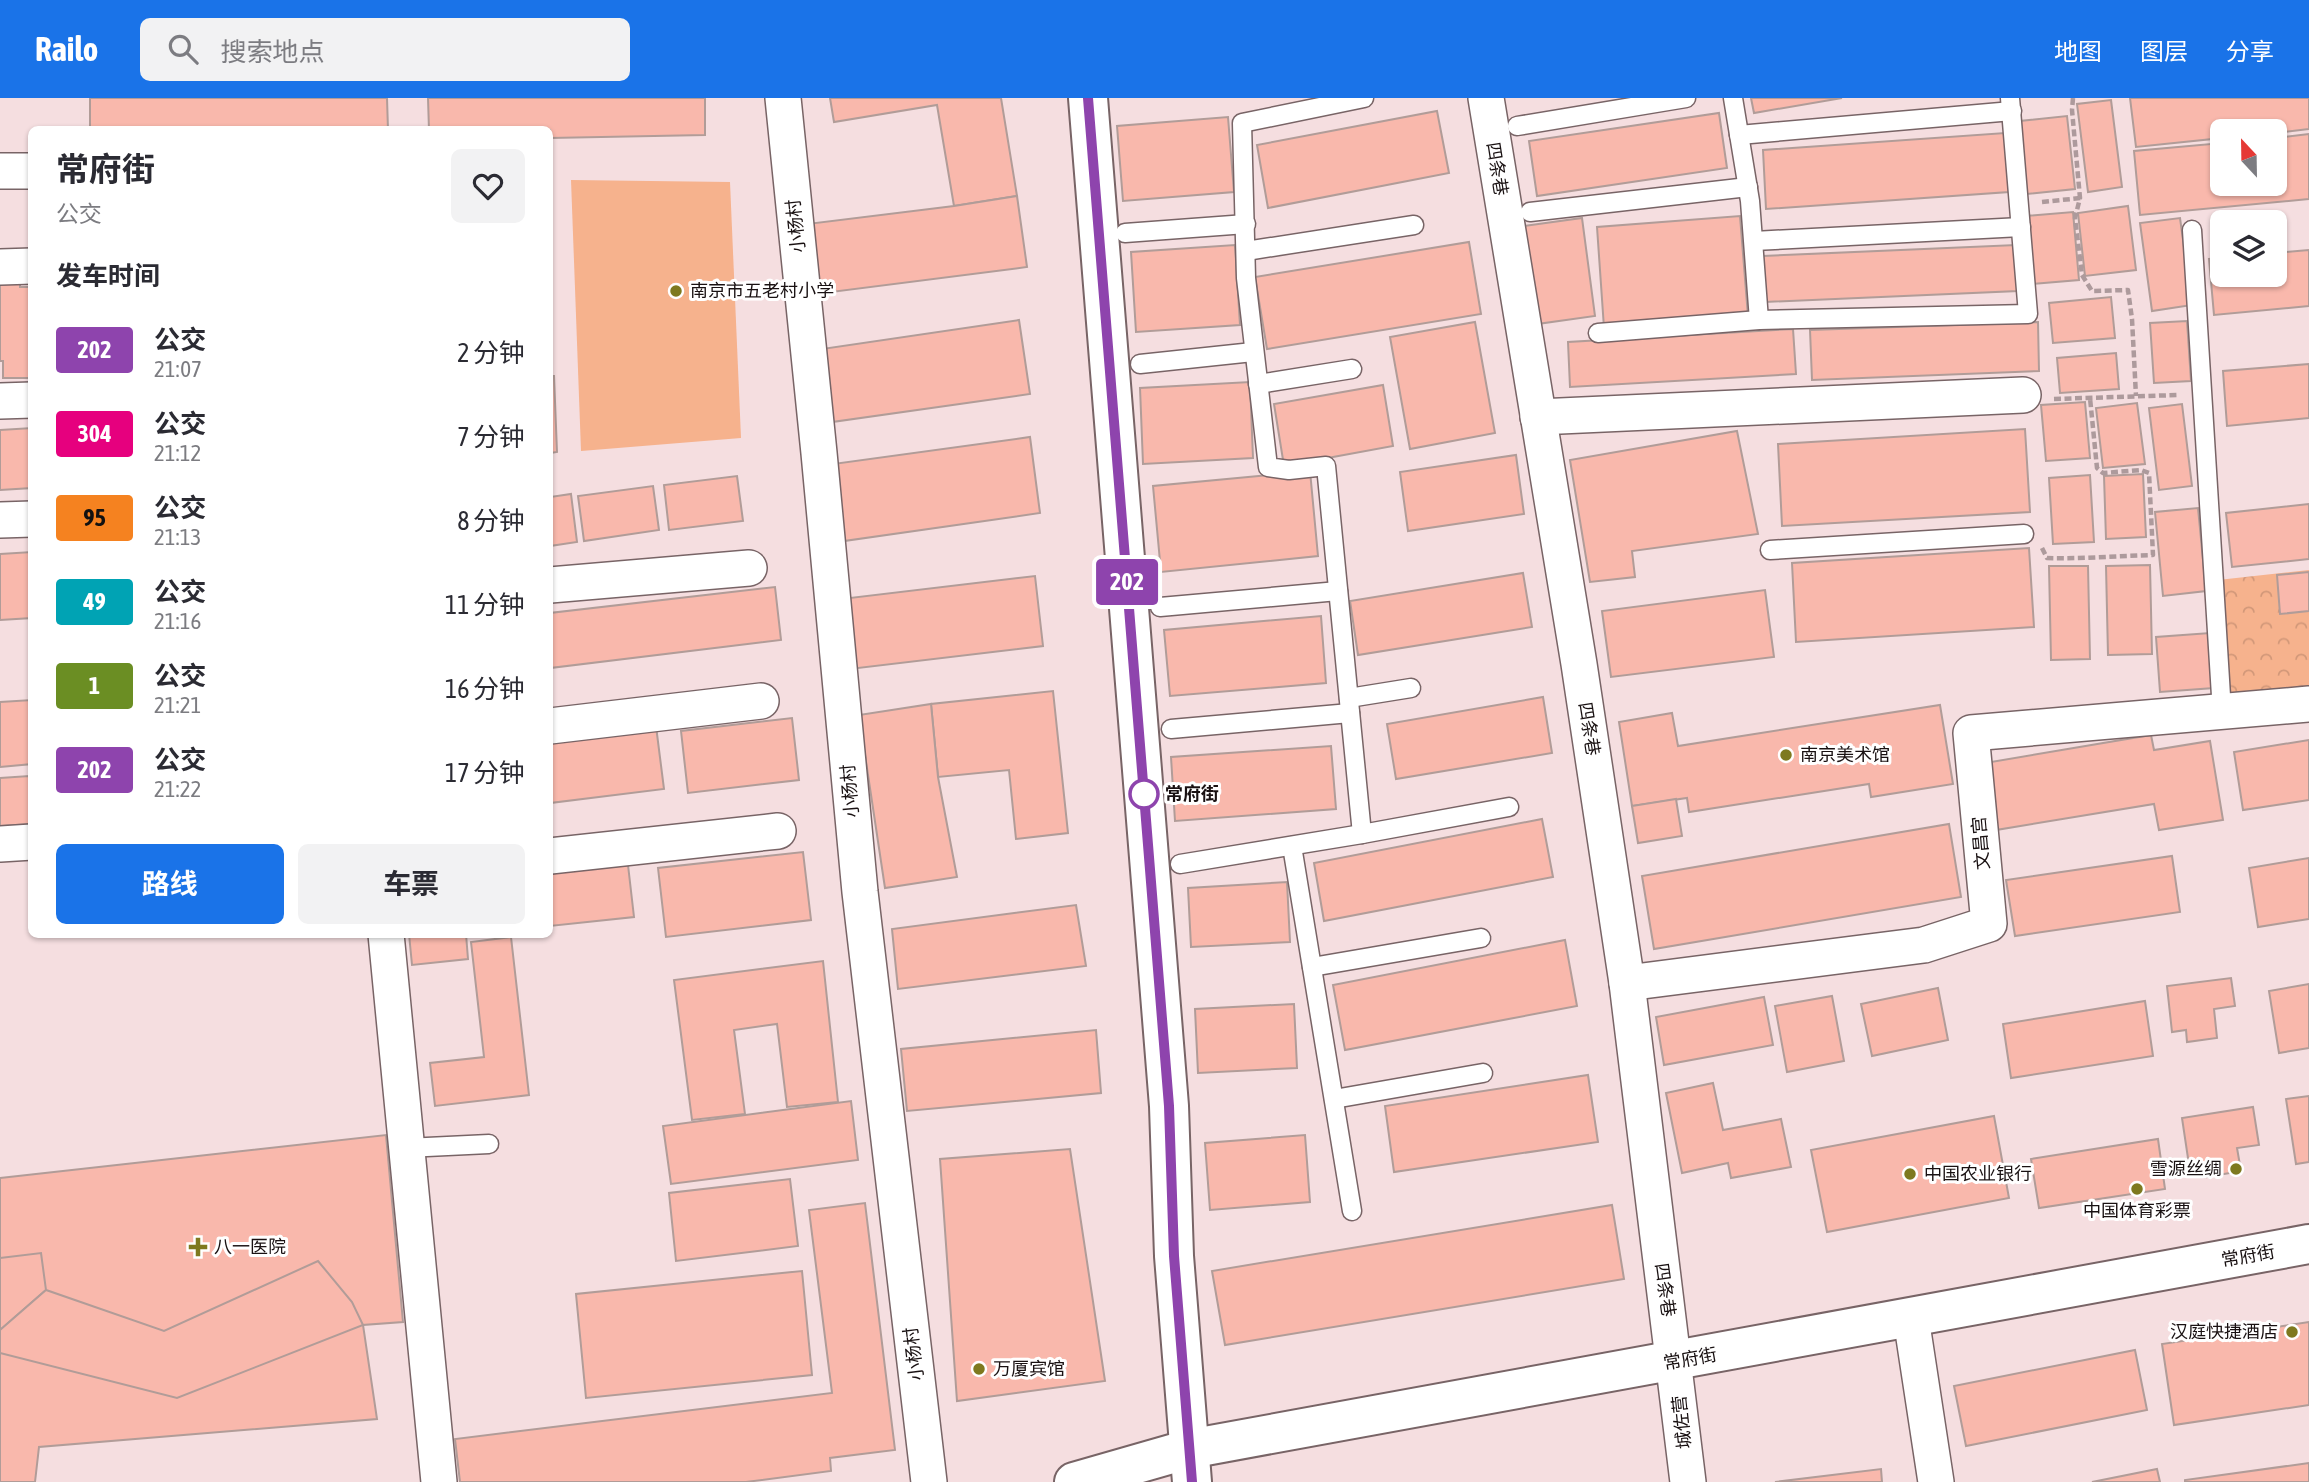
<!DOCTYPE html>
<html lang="zh">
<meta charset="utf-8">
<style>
:root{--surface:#fff;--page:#f2f2f3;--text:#2b2b33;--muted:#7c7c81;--accent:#1a73e8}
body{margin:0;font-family:"Asap Condensed","Noto Sans SC",sans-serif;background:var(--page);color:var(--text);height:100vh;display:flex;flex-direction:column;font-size:26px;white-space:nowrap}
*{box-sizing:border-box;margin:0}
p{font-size:23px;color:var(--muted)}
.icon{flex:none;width:38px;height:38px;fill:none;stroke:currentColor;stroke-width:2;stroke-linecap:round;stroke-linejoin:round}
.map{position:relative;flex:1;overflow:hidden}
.side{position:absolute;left:28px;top:28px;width:525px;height:812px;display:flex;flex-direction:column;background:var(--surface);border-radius:10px;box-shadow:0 2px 5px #0004}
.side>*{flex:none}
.badge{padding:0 14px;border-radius:5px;font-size:24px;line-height:46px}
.needle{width:46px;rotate:338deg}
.controls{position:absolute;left:2210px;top:21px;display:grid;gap:14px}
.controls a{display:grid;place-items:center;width:77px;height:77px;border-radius:10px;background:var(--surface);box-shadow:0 2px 5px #0004;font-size:35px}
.map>.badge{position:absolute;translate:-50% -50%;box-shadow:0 0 0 4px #fff}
h2{padding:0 28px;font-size:26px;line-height:63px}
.round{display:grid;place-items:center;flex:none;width:74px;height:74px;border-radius:10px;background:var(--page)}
.headline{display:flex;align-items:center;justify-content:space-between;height:119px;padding:0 28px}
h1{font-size:33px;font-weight:700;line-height:52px}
.primary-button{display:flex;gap:14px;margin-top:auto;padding:14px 28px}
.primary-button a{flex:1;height:80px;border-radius:10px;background:var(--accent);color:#fff;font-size:28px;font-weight:700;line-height:80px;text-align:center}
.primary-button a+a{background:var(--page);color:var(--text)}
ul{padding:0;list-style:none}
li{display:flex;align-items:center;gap:21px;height:84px;padding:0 28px}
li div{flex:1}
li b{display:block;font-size:26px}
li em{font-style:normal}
li .badge{min-width:77px;font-weight:700;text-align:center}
header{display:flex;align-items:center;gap:42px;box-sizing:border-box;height:98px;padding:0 35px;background:var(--accent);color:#fff}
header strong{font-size:33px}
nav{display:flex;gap:38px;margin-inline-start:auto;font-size:24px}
.search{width:490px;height:63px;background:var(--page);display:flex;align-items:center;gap:18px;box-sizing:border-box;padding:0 24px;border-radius:10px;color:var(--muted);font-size:26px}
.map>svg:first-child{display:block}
</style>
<header>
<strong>Railo</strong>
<div class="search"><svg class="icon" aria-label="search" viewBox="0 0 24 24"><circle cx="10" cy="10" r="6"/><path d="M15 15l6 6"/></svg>搜索地点</div>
<nav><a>地图</a><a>图层</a><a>分享</a></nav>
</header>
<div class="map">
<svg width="2309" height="1384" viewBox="0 0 2309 1384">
<defs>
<pattern id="park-crowns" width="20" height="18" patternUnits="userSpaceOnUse" patternTransform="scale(1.75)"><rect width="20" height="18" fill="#f6b28d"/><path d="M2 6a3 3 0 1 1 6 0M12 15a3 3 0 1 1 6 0" fill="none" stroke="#d29879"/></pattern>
</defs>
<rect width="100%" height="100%" fill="#f5dee0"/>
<path fill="#f6b28d" d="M571 82 730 84 741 340 581 353Z"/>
<path fill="url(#park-crowns)" d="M2309 472V597L2229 604 2218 482Z"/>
<g fill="#f9b8ac" stroke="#b19c98" stroke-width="2">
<path d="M90 0H387L388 32H90Z"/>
<path d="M428 0H705V37L550 40V32H429Z"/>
<path d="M830 0H1001L1017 98 954 108 937 7 834 24Z"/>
<path d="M1751 0H1842L1754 15Z"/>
<path d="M2130 0H2309V31L2275 35V33H2222V40L2136 49Z"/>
<path d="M2111 2 2122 89 2088 94 2077 6Z"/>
<path d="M1437 13 1449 75 1268 110 1257 47Z"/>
<path d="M1719 15 1727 70 1537 98 1529 43Z"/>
<path d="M2067 18 2075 91 2027 96 2020 23Z"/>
<path d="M1228 19 1234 94 1123 103 1117 28Z"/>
<path d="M2005 35 2009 94 1766 111 1763 52Z"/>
<path d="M2309 36V101L2140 117 2134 53 2222 45V86H2275V40Z"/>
<path d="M1017 98 1027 169 808 197 799 127 954 108Z"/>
<path d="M2128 108 2136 172 2085 178 2078 115Z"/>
<path d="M2073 114 2079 182 2031 186 2026 118Z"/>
<path d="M1740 118 1748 218 1604 230 1597 129Z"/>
<path d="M1582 120 1595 218 1530 227 1516 129Z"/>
<path d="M2180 120 2192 207 2152 213 2140 125Z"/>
<path d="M1469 144 1481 216 1267 251 1255 179Z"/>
<path d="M1235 147 1240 227 1136 234 1131 154Z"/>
<path d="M2016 147 2018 193 1765 204 1763 158Z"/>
<path d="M2309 152V208L2214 217 2209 161 2222 160V177H2275V155Z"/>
<path d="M0 179H20V189H32V280H3V263H0Z"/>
<path d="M2111 199 2115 240 2053 245 2049 205Z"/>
<path d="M1019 222 1030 296 832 324 822 251Z"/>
<path d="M2187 223 2191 283 2154 285 2150 225Z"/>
<path d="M1475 224 1495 335 1410 351 1390 239Z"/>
<path d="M2038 224 2039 273 1812 282 1810 232Z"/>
<path d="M1793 231 1796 276 1570 289 1568 244Z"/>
<path d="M2116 255 2119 291 2060 295 2057 260Z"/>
<path d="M2309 266V320L2227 328 2223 273Z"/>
<path d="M550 278H554L557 354 550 355Z"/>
<path d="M1250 284 1253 360 1143 366 1140 290Z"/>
<path d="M1383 287 1393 348 1284 368 1274 306Z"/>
<path d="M2085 304 2090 360 2046 363 2041 307Z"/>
<path d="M2137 305 2145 366 2103 370 2096 310Z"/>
<path d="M2182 306 2192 388 2159 392 2149 310Z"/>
<path d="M32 330V390L0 392V332Z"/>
<path d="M2025 331 2030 414 1782 428 1778 346Z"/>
<path d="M1737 333 1758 436 1632 453 1635 479 1590 484 1570 362Z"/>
<path d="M1030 339 1040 415 844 443 833 366Z"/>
<path d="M1516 357 1524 416 1408 433 1400 374Z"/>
<path d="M1310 373 1318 458 1161 474 1153 388Z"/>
<path d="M2143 376 2146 439 2106 441 2104 378Z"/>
<path d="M2090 377 2094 444 2053 446 2049 380Z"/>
<path d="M737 378 743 423 669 432 664 387Z"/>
<path d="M653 388 659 432 584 443 578 398Z"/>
<path d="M571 396 577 444 550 448V399Z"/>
<path d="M2309 406V461L2232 469 2226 415Z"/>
<path d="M2198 410 2206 493 2163 498 2155 414Z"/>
<path d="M2029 450 2034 529 1796 544 1792 465Z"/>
<path d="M32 454V520L0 522V456Z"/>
<path d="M2150 467 2152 556 2108 557 2106 468Z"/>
<path d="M2049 468H2088L2090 561 2051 562Z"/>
<path d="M2309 474V513L2280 516 2277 477Z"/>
<path d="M1523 475 1532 529 1358 557 1350 503Z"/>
<path d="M1035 478 1043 548 850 571 841 501Z"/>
<path d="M775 489 781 542 550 570V515Z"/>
<path d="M1765 492 1774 559 1611 579 1602 513Z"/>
<path d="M1321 518 1326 585 1170 598 1164 532Z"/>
<path d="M2210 535 2214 590 2160 594 2156 539Z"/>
<path d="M1053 593 1068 735 1016 741 1009 672 938 679 931 606Z"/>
<path d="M1543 599 1552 655 1396 681 1387 626Z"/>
<path d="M32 602V666L0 669V604Z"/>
<path d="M931 606 938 679 957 779 885 790 859 617Z"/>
<path d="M1940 607 1953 686 1871 699 1869 686 1689 714 1687 700 1632 708 1619 624 1672 615 1678 648Z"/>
<path d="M792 620 799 682 688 695 681 633Z"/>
<path d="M656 628 664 691 550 705V642Z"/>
<path d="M2151 637 2154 652 2210 643 2223 722 2159 732 2154 706 1996 732 1985 665Z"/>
<path d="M2309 642V702L2243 712 2234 654Z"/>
<path d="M1331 648 1336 711 1175 723 1171 659Z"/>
<path d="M29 678 32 726 0 728V680Z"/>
<path d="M1676 701 1682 738 1638 745 1632 708Z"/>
<path d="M1542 721 1553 779 1324 823 1314 765Z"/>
<path d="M1949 726 1961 799 1654 851 1642 778Z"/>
<path d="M803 754 811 822 666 839 658 770Z"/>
<path d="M2172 758 2180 814 2015 838 2006 782Z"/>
<path d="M2309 760V821L2258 829 2249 770Z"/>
<path d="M628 767 634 819 550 828V775Z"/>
<path d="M1287 784 1290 844 1191 849 1188 790Z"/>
<path d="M1076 807 1086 868 898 891 892 831Z"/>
<path d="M409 836H466L468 861 412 867Z"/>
<path d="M511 839 529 997 435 1008 430 965 484 959 471 844Z"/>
<path d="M1565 842 1577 908 1345 952 1333 887Z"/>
<path d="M823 863 838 1004 787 1009 777 926 734 932 745 1016 692 1022 674 882Z"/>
<path d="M2231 880 2235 908 2214 911 2217 940 2187 944 2186 932 2172 934 2167 888Z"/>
<path d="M2309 886V950L2279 955 2269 893Z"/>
<path d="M1938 890 1948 942 1872 958 1861 906Z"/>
<path d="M1832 898 1844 963 1787 974 1775 908Z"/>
<path d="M1764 899 1773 947 1664 967 1656 919Z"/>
<path d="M2145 903 2153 958 2011 980 2003 926Z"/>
<path d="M1294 906 1297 970 1198 975 1195 911Z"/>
<path d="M1096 932 1101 995 907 1013 901 951Z"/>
<path d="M1588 977 1598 1044 1394 1074 1385 1008Z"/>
<path d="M1713 985 1723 1032 1781 1021 1791 1069 1731 1080 1728 1065 1682 1075 1666 995Z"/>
<path d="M2309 998V1064L2296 1066 2286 1001Z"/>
<path d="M851 1003 858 1062 671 1086 663 1028Z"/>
<path d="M2253 1009 2259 1047 2237 1050 2241 1073 2207 1079 2204 1065 2189 1067 2182 1020Z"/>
<path d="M1994 1018 2009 1100 1827 1134 1811 1052Z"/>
<path d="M386 1037 403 1224 363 1227 377 1321 39 1349 35 1384H0V1080Z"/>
<path d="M1305 1037 1310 1104 1210 1112 1205 1045Z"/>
<path d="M2158 1041 2165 1091 2039 1110 2031 1061Z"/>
<path d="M1070 1051 1105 1283 957 1303 940 1061Z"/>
<path d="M790 1081 798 1148 676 1163 669 1095Z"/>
<path d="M865 1105 895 1352 830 1360 831 1373 746 1384H460L455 1341 832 1295 809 1112Z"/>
<path d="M1612 1107 1624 1181 1225 1247 1212 1173Z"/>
<path d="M41 1155 46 1192 0 1232V1160Z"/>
<path d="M318 1163 352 1204 363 1227 177 1300 0 1255V1232L46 1192 164 1233Z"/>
<path d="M802 1173 812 1277 586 1300 576 1196Z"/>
<path d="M2309 1224V1307L2174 1327 2162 1246Z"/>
<path d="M2135 1252 2147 1312 1966 1348 1954 1288Z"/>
<path d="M2309 1365V1384H2185V1382Z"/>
<path d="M1881 1371 1882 1384H1775Z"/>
<path d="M2157 1371 2160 1384H2092Z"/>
</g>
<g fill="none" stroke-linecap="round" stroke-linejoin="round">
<defs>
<g id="service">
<path d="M1733 0 1750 103 1759 222"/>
<path d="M1517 28 1686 0"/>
<path d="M1739 37 2012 13"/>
<path d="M1530 114 1748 89"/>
<path d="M2192 132 2222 614"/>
<path d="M1125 135 1246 126"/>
<path d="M1754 143 2021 129"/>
<path d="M1246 153 1414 127"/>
<path d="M1598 235 1759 222 2028 216 2010 0"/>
<path d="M1140 266 1253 254"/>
<path d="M1258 286 1352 271"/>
<path d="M1770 452 2024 436"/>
<path d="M1160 509 1338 493"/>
<path d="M1349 600 1411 590"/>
<path d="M1171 631 1350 615"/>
<path d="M1362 736 1326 368 1289 372 1268 369 1246 180 1242 25 1364 0"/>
<path d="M1292 748 1352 1113"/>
<path d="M1180 766 1362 736 1509 709"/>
<path d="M1312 869 1481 840"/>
<path d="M1334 1001 1483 975"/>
<path d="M406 1050 489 1046"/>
</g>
<g id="minor">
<path d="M783 0 819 355 860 794 929 1384"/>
<path d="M1486 0 1579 566 1627 885 1688 1384"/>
<path d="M0 73H32"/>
<path d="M0 169 32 168"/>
<path d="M0 303 32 302"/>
<path d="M1538 319 2023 297"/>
<path d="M0 422 32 421"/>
<path d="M550 487 749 470"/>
<path d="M550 628 761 603"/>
<path d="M0 746 32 744"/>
<path d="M550 758 778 733"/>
<path d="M386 836 439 1384"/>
<path d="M1627 885 1924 847 1989 826 1971 635 2309 606"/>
<path d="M1911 1220 1936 1384"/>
</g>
<path id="tertiary" d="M1088 0 1169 1008 1174 1158 1192 1384"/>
<path id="secondary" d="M1074 1384 1189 1351 2309 1146"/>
</defs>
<use href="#service" stroke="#786466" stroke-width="21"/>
<use href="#minor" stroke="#786466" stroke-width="38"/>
<use href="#tertiary" stroke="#786466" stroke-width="42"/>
<use href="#secondary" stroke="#786466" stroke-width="42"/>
<g stroke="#ad9a9c" stroke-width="4.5" stroke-dasharray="7 3.5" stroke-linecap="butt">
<path d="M2073 0 2072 12 2080 100 2075 120 2082 177 2092 193 2128 192 2132 221 2136 298"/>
<path d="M2042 104 2081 100"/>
<path d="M2054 301 2178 297"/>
<path d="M2042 450 2047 460C2083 461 2118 458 2153 457L2149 375 2141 372 2103 375 2097 370 2090 300"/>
</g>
<use href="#service" stroke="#fff" stroke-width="18"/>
<use href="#minor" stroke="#fff" stroke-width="35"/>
<use href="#tertiary" stroke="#fff" stroke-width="38"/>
<use href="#secondary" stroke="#fff" stroke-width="38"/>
</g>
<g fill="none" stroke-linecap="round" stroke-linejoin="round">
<defs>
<path id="line" d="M1088 0 1169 1008 1174 1158 1192 1384"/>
</defs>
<use href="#line" stroke="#fff" stroke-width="16"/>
<use href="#line" stroke="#8e44ad" stroke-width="10"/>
</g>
<g fill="#7e791f" stroke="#fff" stroke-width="2.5">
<circle cx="676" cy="193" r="7"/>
<circle cx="1786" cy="657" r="7"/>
<circle cx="2236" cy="1071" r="7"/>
<circle cx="1910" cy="1076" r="7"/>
<circle cx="2137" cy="1091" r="7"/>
<path d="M194.5 1138.5h7v7h7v7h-7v7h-7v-7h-7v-7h7z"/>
<circle cx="2292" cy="1234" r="7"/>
<circle cx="979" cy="1271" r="7"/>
</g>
<circle fill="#fff" stroke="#8e44ad" stroke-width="3.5" cx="1144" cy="696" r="14"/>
<g text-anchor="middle" stroke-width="6" stroke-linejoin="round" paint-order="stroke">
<g font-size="18" fill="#191112" stroke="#fff">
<text transform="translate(1497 71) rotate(81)" y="6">四条巷</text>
<text transform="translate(796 128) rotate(-96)" y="6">小杨村</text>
<text transform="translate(1589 631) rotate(81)" y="6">四条巷</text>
<text transform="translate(850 693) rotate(-95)" y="6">小杨村</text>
<text transform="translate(1981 745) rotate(-95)" y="6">文昌宫</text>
<text transform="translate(2248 1158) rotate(-10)" y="6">常府街</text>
<text transform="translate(1665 1192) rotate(82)" y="6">四条巷</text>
<text transform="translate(914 1256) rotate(-97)" y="6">小杨村</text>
<text transform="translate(1690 1261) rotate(-10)" y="6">常府街</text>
<text transform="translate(1682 1324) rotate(-96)" y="6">城佐营</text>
</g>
<g font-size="18" fill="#191112" stroke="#fff" text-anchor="start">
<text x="690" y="199">南京市五老村小学</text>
<text x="1800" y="663">南京美术馆</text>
<text x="2222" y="1077" text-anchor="end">雪源丝绸</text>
<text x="1924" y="1082">中国农业银行</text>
<text x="2137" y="1119" text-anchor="middle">中国体育彩票</text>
<text x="214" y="1155">八一医院</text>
<text x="2278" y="1240" text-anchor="end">汉庭快捷酒店</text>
<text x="993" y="1277">万厦宾馆</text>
</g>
<g font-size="18" font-weight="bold" fill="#191112" stroke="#fff" text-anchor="start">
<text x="1165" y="702">常府街</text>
</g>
</g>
</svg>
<div class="controls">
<a><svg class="needle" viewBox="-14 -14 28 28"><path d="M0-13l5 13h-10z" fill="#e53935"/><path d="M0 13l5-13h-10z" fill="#7c7c81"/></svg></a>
<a><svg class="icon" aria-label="layers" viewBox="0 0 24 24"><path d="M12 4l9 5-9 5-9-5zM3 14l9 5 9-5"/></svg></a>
</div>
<b class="badge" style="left:1127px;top:484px;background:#8e44ad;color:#fff">202</b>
<section class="side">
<div class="headline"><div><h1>常府街</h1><p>公交</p></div><a class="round"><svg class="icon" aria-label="heart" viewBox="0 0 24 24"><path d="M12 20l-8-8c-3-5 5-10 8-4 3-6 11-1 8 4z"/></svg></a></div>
<h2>发车时间</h2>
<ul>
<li><span class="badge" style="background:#8e44ad;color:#fff">202</span><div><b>公交</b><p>21:07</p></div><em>2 分钟</em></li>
<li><span class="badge" style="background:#e6007e;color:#fff">304</span><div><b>公交</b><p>21:12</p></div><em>7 分钟</em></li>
<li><span class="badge" style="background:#f58220;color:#111">95</span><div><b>公交</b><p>21:13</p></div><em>8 分钟</em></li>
<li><span class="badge" style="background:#00a3b4;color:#fff">49</span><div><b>公交</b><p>21:16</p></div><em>11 分钟</em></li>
<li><span class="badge" style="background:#6b8e23;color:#fff">1</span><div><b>公交</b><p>21:21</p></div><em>16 分钟</em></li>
<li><span class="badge" style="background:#8e44ad;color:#fff">202</span><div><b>公交</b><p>21:22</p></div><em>17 分钟</em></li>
</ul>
<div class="primary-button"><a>路线</a><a>车票</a></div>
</section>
</div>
